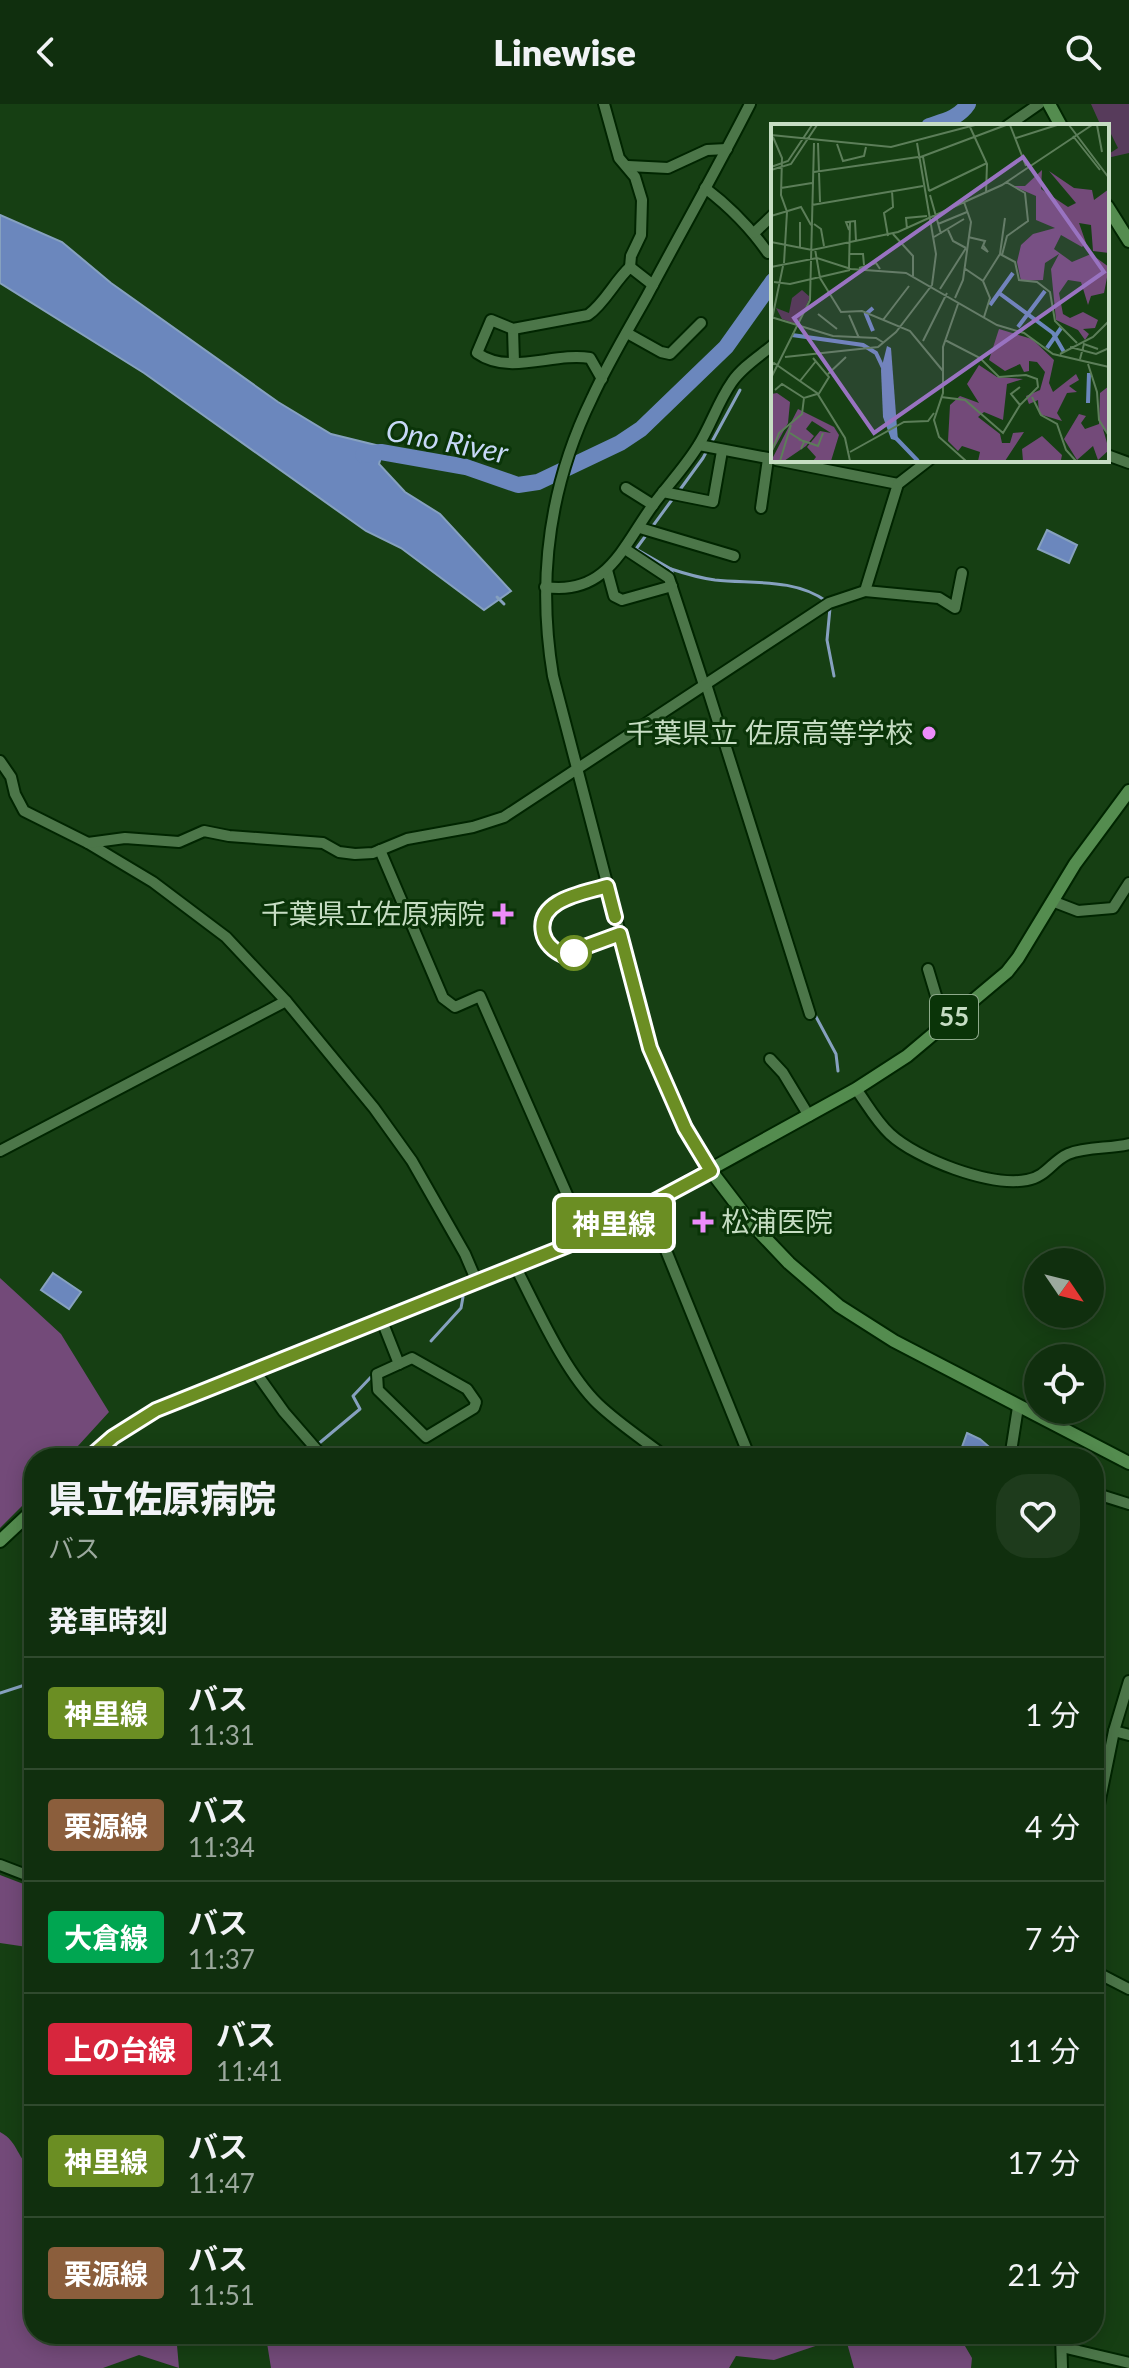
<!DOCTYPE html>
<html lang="ja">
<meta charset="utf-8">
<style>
:root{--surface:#102f0e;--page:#1e3b1c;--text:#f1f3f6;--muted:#9ca99e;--line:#304a2e}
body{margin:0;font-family:Lato,"Noto Sans JP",sans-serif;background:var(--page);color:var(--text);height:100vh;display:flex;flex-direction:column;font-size:30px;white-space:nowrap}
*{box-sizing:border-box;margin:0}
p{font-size:26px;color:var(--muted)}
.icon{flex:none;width:44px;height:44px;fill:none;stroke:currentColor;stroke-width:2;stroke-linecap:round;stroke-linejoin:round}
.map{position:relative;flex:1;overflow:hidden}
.panel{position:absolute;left:24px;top:1344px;width:1080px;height:896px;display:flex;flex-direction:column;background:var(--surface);border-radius:32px;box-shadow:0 4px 20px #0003,0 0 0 2px var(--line)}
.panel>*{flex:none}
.badge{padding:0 16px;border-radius:6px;font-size:28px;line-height:52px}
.needle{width:52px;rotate:125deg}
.buttons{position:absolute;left:1024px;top:1144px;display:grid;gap:16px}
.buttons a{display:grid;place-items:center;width:80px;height:80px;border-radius:50%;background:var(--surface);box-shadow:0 4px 20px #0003,0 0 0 2px var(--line);font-size:40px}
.map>.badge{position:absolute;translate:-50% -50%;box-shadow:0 0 0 4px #fff}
h2{padding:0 24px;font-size:30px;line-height:72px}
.round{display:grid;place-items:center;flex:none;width:84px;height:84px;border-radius:32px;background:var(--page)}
.summary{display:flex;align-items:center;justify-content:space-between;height:136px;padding:0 24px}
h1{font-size:38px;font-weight:800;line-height:60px}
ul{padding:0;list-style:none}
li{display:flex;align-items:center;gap:24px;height:112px;padding:0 24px;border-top:2px solid var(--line)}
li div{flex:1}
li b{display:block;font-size:30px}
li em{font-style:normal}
li .badge{min-width:88px;font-weight:700;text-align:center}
header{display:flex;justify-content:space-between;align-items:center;height:104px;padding:0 24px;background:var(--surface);font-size:36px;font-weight:800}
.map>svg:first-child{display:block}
</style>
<header><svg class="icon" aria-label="back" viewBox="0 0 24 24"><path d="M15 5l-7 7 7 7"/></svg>Linewise<svg class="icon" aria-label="search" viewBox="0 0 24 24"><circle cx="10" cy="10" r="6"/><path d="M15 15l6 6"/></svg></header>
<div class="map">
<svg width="1129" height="2264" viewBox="0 0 1129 2264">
<rect width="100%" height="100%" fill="#163f13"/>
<path fill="#573b5b" d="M1091 0H1129V49L1107 54V51L1118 44 1105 18 1100 20Z"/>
<g fill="#734a79">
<path d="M0 1174 61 1230 109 1308 67 1354H34V1390L0 1424Z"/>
<path d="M0 1771 34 1784V1844L0 1839Z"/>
<path d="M0 2028C19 2038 17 2056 34 2067V2230H176L179 2264 139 2251 103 2264H0Z"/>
<path d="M286 2230H958L972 2254 971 2264H854L845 2232 774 2256 736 2252 729 2264H271L267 2239Z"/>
</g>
<g fill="#6b87bd" stroke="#86a1bf" stroke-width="2">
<path d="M0 111 62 138 111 179 278 298 331 330 384 343 379 360 405 388 440 410 511 487 484 506 401 444 366 427 144 269 0 179Z"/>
<path d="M1047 426 1077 441 1069 459 1038 445Z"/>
<path d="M53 1169 81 1188 69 1205 41 1186Z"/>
<path d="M967 1329 980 1335 995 1348 993 1354H958Z"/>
</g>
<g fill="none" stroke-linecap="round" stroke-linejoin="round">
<g stroke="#86a1bf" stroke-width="3">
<path d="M679 387 703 354 740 286"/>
<path d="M674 393 636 445 671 465 674 475"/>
<path d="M671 465C686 470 700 474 715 476 752 480 794 474 826 497"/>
<path d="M497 493 504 500"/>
<path d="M830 504 827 536 834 572"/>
<path d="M814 909 836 950 838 967"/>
<path d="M431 1237 461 1204 463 1193"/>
<path d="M317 1341 360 1305 353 1292 371 1273"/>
<path d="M305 1354 312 1346"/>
<path d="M30 1434 34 1447"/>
<path d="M0 1589 34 1578"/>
</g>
<g stroke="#6b87bd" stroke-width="16">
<path d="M929 22C944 17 959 14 968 0"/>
<path d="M363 351 381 348 466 363 518 381 538 378 620 339 641 325 726 243 773 177"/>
</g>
<defs>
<g id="minor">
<path d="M604 0 619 54 635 73 642 96 641 131 631 152 630 163"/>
<path d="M1007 22 1039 0"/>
<path d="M628 62 668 64 707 46 727 45"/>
<path d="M705 84C730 103 750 123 768 149"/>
<path d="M754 129 773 111"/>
<path d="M513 225 514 259"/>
<path d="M627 229 661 248 670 250 701 219"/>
<path d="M602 275 590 254C553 248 510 272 477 249L491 216 513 225 588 211C605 199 614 178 630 163L653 181"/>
<path d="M699 341 773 355"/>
<path d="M1107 351 1129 359"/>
<path d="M776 356 898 380"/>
<path d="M626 384 653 401"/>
<path d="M663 388 713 398 722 347"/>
<path d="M761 404 768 355"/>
<path d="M640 424 734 452"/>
<path d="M625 445 669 474 704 581"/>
<path d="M607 466 614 492 622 496 672 482"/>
<path d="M545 483C607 492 623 442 653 401 668 381 685 363 698 342 711 321 718 298 732 278 742 263 760 252 773 241"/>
<path d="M865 487 939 494 955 504 962 469"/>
<path d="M706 580 810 910"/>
<path d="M0 657 11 673 15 690 24 707 88 739 153 778 226 833 286 897 374 1004 412 1057 465 1150 477 1178"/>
<path d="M88 739 125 734 179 738 204 727 229 732 323 739 339 748 355 750 373 749 407 735 473 723 504 713 829 499 865 487 898 380 929 356"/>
<path d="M380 746 443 894 455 903 480 892 586 1134"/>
<path d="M1052 797 1078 807 1113 804 1129 779"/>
<path d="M928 865 937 895 950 916"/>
<path d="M770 955 783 969 809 1012"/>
<path d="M856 985C867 1000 876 1017 890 1030 917 1055 990 1083 1027 1076 1046 1073 1052 1057 1068 1050 1087 1042 1110 1045 1129 1040"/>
<path d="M0 1047 286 897"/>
<path d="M711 1067 685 1024 650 944 553 572C537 476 549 382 592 294 608 259 628 226 647 192 681 128 717 65 750 0"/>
<path d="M648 1102 750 1354"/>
<path d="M515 1162C537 1204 564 1267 598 1300 619 1320 644 1336 667 1354"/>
<path d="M382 1217 399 1260"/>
<path d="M412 1254 467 1285 476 1298 474 1304 426 1333 378 1286 377 1270Z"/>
<path d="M254 1266 284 1308 324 1354"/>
<path d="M1010 1354 1018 1303"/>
<path d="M1094 1389 1129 1400"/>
<path d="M1114 1627 1129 1631"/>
<path d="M1094 1725 1114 1627 1129 1577"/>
<path d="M0 1761 34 1774"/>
<path d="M1094 1867 1129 1885"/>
<path d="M1061 2230 1062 2264"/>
<path d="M1062 2243 1129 2259"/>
</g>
<g id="major">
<path d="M1049 0 1061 22"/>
<path d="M1107 102 1129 137"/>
<path d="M711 1067 750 1118 789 1159 839 1202 894 1237 1129 1359"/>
<path d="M89 1354 113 1333 156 1306 586 1134 856 985 907 952 1007 868 1018 854 1075 760 1129 687"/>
<path d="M0 1437 34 1405"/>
</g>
</defs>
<use href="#minor" stroke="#002500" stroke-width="14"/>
<use href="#major" stroke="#002500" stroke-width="16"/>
<use href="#minor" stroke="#4c7649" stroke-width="10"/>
<use href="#major" stroke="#548c4f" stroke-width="12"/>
</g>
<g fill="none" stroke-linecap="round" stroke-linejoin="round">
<defs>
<path id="line" d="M89 1354 113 1333 156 1306 586 1134 711 1067 685 1024 650 944 620 830 563 851C554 847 545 839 543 829 536 795 585 789 607 782L615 813"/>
</defs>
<use href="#line" stroke="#fff" stroke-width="18"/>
<use href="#line" stroke="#6b8e23" stroke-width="12"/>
</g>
<g fill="#ec8cfa" stroke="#0a3408" stroke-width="3">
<circle cx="929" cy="629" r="8"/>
<path d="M499 798h8v8h8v8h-8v8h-8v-8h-8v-8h8z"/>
<path d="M699 1106h8v8h8v8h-8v8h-8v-8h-8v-8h8z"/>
</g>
<circle fill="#fff" stroke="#6b8e23" stroke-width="4" cx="574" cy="849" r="16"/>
<g text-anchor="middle" stroke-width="6" stroke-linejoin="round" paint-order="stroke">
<rect fill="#0a3408" stroke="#8eaa8b" stroke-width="2" x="930" y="891" width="48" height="44" rx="6"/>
<g font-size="26" font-weight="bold" fill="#c6ddc3">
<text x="954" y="922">55</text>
</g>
<g font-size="28" fill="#c6ddc3" stroke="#0a3408" text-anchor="end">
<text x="913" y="639">千葉県立 佐原高等学校</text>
<text x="485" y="820">千葉県立佐原病院</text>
<text x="721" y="1128" text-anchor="start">松浦医院</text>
</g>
<g font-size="30" font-style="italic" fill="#c7d8f7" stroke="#0a3408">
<text transform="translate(447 338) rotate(11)" y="10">Ono River</text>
</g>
</g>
<g transform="translate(771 20)">
<rect width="338" height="338" fill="#163f13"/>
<path d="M31 166 39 173 30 193 25 200 11 195 5 184 18 189 21 174Z" fill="#573b5b"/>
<path d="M271 46 270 65 297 83 305 79 278 47 303 64 321 66 323 76 338 65V129L322 127 320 101 308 99 315 119 311 123 290 111 283 125 301 138 320 130 338 143 333 169 320 172 317 181 310 158 297 156 288 169 292 190 299 194 312 188 327 196 324 204 312 205 318 210 314 216 307 206 285 196 280 145 288 130 274 139 272 156 250 157 246 138 250 121 262 110 284 104 265 96V72L242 62H254ZM228 205 261 215 283 236 278 259 282 268 305 250 308 256 298 262 306 268 296 269 286 289 291 297 268 290 267 276 258 280 255 272 269 266 274 248 266 238 258 237V247L253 248 249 240 234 247 218 236ZM208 241 226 253 252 255 236 260 232 296 213 288 207 293 229 310 231 319H239L242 309 253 308 234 337H207L209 328 191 322 187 327 177 317 179 281 189 272 208 279 196 260ZM338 262V311L332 305 338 326 327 336 322 322 306 336 293 315 308 290 315 292 310 299 314 305 328 300 329 269ZM6 269 19 278 17 299 0 330V270ZM27 285 63 303 68 311 60 337H42L45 333 36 323 49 307 60 309 41 297 35 305 43 312 35 322 13 337H0ZM271 312 291 331 290 336 252 337 251 325Z" fill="#734a79"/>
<path d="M116 222 120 224 127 317 120 315 112 293 110 246Z" fill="#6b87bd"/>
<path fill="none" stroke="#6b87bd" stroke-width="4" d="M228 169 282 209 293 228M219 181 242 149M102 184 95 190 102 207M247 203 274 167M21 211 92 221 105 229 114 248M276 224 290 204M317 279 318 249M123 312 147 337"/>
<path fill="none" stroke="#5c7e59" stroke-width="2" d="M239 1 255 42M298 1 338 54M326 1 331 28M199 3 216 40 215 69M0 11 120 23 204 1M302 12 329 46M2 13 11 34 10 71 16 88 13 139M245 14 286 1M47 19 49 78M146 19 165 130 161 161M66 20 72 37 93 32 95 23M152 33 158 67M147 34 235 1M0 43 17 37 41 1M0 46 20 40 46 1M43 48 147 33M10 64 41 59M158 67 216 39M159 71 170 110M41 81 152 62M0 92 30 83 40 101M43 100 50 105 53 122M167 100 196 88M136 105 135 94 156 92M78 106 75 98 84 97 85 117M177 106 182 117 195 124M122 110 142 132V152M117 112 113 89 122 83 121 67M163 113 193 95M197 113 214 117 211 124 217 128 212 121M0 118 41 126 127 108 231 61 321 1M29 123V98M44 125 49 154M78 130H92L93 141M229 130 244 138 248 156 266 158 279 168 284 197 306 219M231 131 236 112 257 97 254 69 235 58M0 143 46 134 80 145 135 149 226 201 253 209 282 230 338 243M88 144 105 139 109 145M193 144 212 157 219 174 213 193M78 145 79 97M49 154 70 188 91 187 139 207 172 247M212 157 229 130 234 94M3 158 19 160 79 146M169 165 195 124M184 174 192 156 200 98 193 78M187 180 172 223V269L163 296 168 313 195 337M47 190 66 205M78 191 88 214M0 193 62 212 105 214 113 219M112 196 138 162M0 200 12 142M152 217 176 169M299 223 325 230 338 224M289 230 322 213 338 197M14 233 107 223 125 208 161 161M42 234 58 253 47 271M309 235 313 220 327 225M317 240 326 268 328 296 338 312M0 242 3 239 46 269 74 314 79 337M57 250 75 233M0 254 39 176 43 19M29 257 45 237M4 266 11 260 33 274 46 270M170 273 194 276 232 309 249 281 267 263 266 255 255 251 228 253 209 234 174 216M261 273 270 291 286 300 295 326 305 337M249 281 240 270 249 263M19 309 33 318 30 325M27 315 47 322 52 309M79 328 133 298 157 297 163 289M0 329 8 309 31 290 33 274M9 337 20 301"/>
<path fill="#9973c1" fill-opacity="0.15" stroke="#9973c1" stroke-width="4" d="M252 33 333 148 103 309 23 194Z"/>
<rect width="338" height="338" fill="none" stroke="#c6ddc3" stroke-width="4"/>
</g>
</svg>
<div class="buttons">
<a><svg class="needle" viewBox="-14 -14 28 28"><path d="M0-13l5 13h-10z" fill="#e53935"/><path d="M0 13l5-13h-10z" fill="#9ca99e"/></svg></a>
<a><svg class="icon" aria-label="locate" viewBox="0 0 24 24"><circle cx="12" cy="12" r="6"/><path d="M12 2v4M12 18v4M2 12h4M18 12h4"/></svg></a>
</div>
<b class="badge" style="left:614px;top:1119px;background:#6b8e23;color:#fff">神里線</b>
<section class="panel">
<div class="summary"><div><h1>県立佐原病院</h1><p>バス</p></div><a class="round"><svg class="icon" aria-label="heart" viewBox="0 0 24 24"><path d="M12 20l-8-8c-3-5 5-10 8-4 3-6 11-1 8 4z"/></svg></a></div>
<h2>発車時刻</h2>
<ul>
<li><span class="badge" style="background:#6b8e23;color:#fff">神里線</span><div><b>バス</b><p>11:31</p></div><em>1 分</em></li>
<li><span class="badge" style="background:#8b5e3c;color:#fff">栗源線</span><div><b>バス</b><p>11:34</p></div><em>4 分</em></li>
<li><span class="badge" style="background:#00a651;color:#fff">大倉線</span><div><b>バス</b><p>11:37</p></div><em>7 分</em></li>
<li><span class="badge" style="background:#d7263d;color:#fff">上の台線</span><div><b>バス</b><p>11:41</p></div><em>11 分</em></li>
<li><span class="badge" style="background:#6b8e23;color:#fff">神里線</span><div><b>バス</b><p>11:47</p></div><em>17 分</em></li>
<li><span class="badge" style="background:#8b5e3c;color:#fff">栗源線</span><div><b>バス</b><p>11:51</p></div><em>21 分</em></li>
</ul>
</section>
</div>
